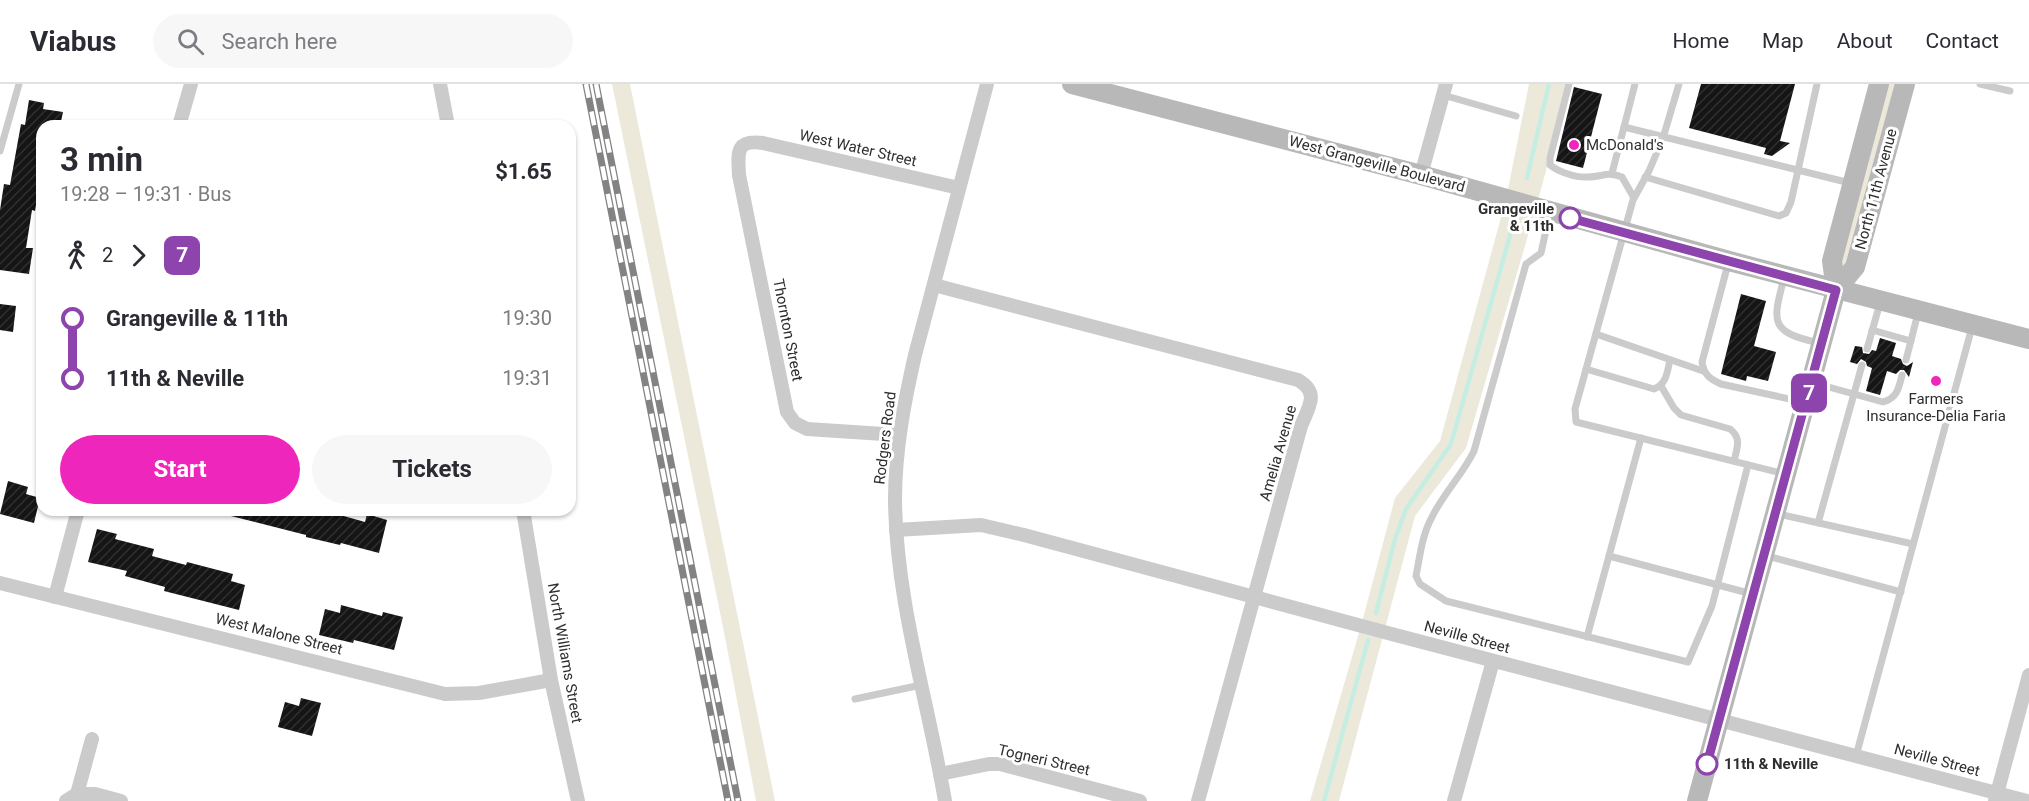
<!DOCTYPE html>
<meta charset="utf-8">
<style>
:root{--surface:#fff;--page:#f7f7f7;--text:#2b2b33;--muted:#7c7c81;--line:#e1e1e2;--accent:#ef26bc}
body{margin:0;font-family:Roboto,sans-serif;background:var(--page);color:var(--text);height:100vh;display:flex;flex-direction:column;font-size:22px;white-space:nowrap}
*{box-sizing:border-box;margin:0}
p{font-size:20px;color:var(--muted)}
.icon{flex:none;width:33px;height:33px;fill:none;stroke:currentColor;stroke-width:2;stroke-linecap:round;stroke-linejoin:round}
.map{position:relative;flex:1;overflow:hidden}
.details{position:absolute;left:36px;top:36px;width:540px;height:396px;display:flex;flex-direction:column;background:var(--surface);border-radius:18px;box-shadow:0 2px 4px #0004}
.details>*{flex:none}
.badge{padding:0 12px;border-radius:9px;font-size:21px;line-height:39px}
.map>.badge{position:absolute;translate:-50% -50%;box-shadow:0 0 0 3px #fff}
.legs{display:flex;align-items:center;gap:9px;height:66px;padding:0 24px;font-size:20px}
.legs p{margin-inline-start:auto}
.summary{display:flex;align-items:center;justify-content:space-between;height:102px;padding:0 24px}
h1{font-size:33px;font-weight:700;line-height:45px}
.cta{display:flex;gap:12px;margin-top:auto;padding:12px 24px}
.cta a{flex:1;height:69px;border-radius:36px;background:var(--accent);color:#fff;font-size:24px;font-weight:700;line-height:69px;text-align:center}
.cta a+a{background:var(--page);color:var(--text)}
ul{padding:0 24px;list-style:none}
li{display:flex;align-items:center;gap:21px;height:60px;font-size:22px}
li i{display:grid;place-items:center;width:9px;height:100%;margin:0 8px;background:currentColor}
li i::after{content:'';width:15px;height:15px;margin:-8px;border:4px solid;border-radius:50%;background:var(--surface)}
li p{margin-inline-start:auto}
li:first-child i{background:linear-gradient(#0000 50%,currentColor 0)}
li:last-child i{background:linear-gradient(currentColor 50%,#0000 0)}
header{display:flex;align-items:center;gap:36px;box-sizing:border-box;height:84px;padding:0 30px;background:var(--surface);border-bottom:2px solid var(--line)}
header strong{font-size:28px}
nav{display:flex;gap:33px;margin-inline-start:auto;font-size:21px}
.search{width:420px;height:54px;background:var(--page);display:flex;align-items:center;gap:15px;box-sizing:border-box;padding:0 21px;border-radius:33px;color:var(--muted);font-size:22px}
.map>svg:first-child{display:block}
</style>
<header>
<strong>Viabus</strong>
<div class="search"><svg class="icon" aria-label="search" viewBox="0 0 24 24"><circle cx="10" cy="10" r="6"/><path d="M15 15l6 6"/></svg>Search here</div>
<nav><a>Home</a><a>Map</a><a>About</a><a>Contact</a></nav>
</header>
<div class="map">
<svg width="2029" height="717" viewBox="0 0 2029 717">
<defs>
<pattern id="building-hatch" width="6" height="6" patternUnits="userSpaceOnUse" patternTransform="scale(1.5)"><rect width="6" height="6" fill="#151515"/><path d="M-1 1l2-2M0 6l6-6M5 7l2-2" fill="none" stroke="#2f2f2f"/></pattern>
</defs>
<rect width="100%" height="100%" fill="#fff"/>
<g fill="#ece9db">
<path d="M612 0H630L775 717H756L724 548Z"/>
<path d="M1529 0H1569L1536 124 1466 364 1415 432 1339 717H1310L1361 542 1395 414 1440 357 1506 115Z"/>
<path d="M1879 0H1905L1855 183 1836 206 1832 177Z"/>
</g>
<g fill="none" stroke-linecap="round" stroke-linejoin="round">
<g stroke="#c6ede2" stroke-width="4.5">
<path d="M1527 94 1549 0"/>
<path d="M1376 529 1395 455 1406 425 1451 360 1511 148"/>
<path d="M1324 717 1368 556"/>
</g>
</g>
<g fill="url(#building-hatch)">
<path d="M1701 0H1795L1780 57 1790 59 1772 72 1764 70 1766 64 1689 44Z"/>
<path d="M1574 3 1602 10 1583 84 1556 77Z"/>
<path d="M29 16 44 19 43 25 63 28 60 42 42 40V102H39L35 127 32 126 26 164H33L29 190 0 186V126L4 100 10 101 21 40 25 41Z"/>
<path d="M1741 210 1766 217 1754 262 1776 268 1768 297 1747 292 1746 297 1721 290Z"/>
<path d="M0 220 16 222 13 248 0 246Z"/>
<path d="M1880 254 1896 259 1892 272 1901 275 1903 280 1907 282 1913 278 1909 293 1904 286H1900L1896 290 1887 287 1880 311 1866 307 1872 284 1867 282 1866 278 1861 275 1857 280 1850 278 1855 262 1862 263 1863 269 1869 270 1872 266 1876 267Z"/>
<path d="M8 397 28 403 26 410 40 414 34 439 0 430Z"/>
<path d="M224 426H334L333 429 365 438 367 430 387 436 379 469 341 459 340 461 306 453V451L223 430Z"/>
<path d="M97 445 117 450 115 455 154 465 152 472 186 481 187 478 233 490 231 497 245 501 239 526 164 507 165 503 125 492 127 487 88 478Z"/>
<path d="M341 521 382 532 383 528 403 533 394 566 354 556 353 559 319 551 325 525 340 529Z"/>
<path d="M301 614 321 619 312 652 278 643 285 618 299 622Z"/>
</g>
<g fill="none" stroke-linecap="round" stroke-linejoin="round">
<g stroke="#cbcbcb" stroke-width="7">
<path d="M1569 0 1550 74V81C1559 88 1576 94 1588 93 1603 93 1606 87 1622 93L1634 114"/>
<path d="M1635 0 1624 43 1850 99"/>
<path d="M1679 0 1663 54 1649 87 1633 116 1575 325 1576 338 1785 390"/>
<path d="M1980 0 2010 7"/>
<path d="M1443 11 1516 32"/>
<path d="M0 67 19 0"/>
<path d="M1612 89 1624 43"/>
<path d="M1645 93 1779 132 1786 129 1791 118 1817 0"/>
<path d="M1550 128 1541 169 1526 180 1474 367C1463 390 1443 410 1432 433 1422 451 1420 472 1416 492L1420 500 1446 517 1688 578 1712 522 1748 381"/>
<path d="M1728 180 1702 278C1704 291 1710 295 1721 300L1803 318"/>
<path d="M1784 194C1772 239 1770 248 1819 259"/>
<path d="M1872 246 1911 257"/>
<path d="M1596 250 1703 287"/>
<path d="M1867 265 1880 219"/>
<path d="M1906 276 1918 229"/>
<path d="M1586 285 1654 305C1667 300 1667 288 1670 276"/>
<path d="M1814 299 1883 318C1897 314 1899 304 1902 291"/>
<path d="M1661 302 1674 324 1681 331 1730 345C1742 354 1737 364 1734 377"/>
<path d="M1778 430 1913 460"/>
<path d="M1818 439 1862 281"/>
<path d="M1609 472 1752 510"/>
<path d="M1767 472 1901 508"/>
<path d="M1587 553 1641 354"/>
<path d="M855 615 921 601"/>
<path d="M1856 672 1972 243"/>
</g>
<g stroke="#cbcbcb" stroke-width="14">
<path d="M440 0 448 42"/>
<path d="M179 42 191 0"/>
<path d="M1421 91 1446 0"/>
<path d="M934 201 1298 296C1320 309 1309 322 1301 342L1198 717"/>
<path d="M899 351 807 345 795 339 787 328 739 91C738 69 735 55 763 59L959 104"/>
<path d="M523 426 551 596 578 717"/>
<path d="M896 446 981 441 1024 451 1384 548 2027 717"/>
<path d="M0 499 445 610 479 609 551 596"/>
<path d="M55 513 78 426"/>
<path d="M940 690 989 680H1000L1140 717"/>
<path d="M77 710H95L121 717"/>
<path d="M66 717 77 710 92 655"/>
<path d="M945 717C928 617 896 517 895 416 895 367 904 319 915 271L987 0"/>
<path d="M1454 717 1493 577"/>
<path d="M1995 717 2029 591"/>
</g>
<g stroke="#b8b8b8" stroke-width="20">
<path d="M1072 0 1421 91 1729 177 2029 255"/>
<path d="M1836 206 1855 183 1905 0"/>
<path d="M1697 717 1836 206 1832 177 1879 0"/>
</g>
<defs>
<g id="rail">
<path d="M586 0 728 717"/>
<path d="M596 0 738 717"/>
</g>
</defs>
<use href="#rail" stroke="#838383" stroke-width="7"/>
<use href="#rail" stroke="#fff" stroke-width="4.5" stroke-dasharray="14" stroke-linecap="butt"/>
</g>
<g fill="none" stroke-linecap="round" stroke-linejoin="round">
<defs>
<path id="line-1" d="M1570 134 1836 206 1707 680"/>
</defs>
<use href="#line-1" stroke="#fff" stroke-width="14"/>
<use href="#line-1" stroke="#8e44ad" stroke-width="9"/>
</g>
<g fill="#ef26bc" stroke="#fff" stroke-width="2">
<circle cx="1574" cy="61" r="6"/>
<circle cx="1936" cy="297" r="6"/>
</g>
<g fill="#fff" stroke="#8e44ad" stroke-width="3">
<circle cx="1570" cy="134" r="10"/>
<circle cx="1707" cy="680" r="10"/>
</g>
<g text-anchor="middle" stroke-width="6" stroke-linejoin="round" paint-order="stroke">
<g font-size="15" fill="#2e2e2e" stroke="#fff" text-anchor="start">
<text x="1586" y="66">McDonald's</text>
<text x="1936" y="320" text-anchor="middle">Farmers<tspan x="1936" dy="17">Insurance-Delia Faria</tspan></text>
</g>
<g font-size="15" fill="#2e2e2e" stroke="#fff">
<text transform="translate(858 64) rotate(13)" y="5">West Water Street</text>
<text transform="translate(1377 80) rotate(15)" y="5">West Grangeville Boulevard</text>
<text transform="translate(1876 105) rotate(-75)" y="5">North 11th Avenue</text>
<text transform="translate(788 246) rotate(79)" y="5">Thornton Street</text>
<text transform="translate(885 354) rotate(-83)" y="5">Rodgers Road</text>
<text transform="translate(1278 369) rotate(-74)" y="5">Amelia Avenue</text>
<text transform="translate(279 550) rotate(14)" y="5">West Malone Street</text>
<text transform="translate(1467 553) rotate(15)" y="5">Neville Street</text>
<text transform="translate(565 569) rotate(80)" y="5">North Williams Street</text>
<text transform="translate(1044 676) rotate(13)" y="5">Togneri Street</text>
<text transform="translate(1937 676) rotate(15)" y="5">Neville Street</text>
</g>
<g font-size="15" font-weight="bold" fill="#2e2e2e" stroke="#fff" text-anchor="end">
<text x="1554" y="130">Grangeville<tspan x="1554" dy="17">&amp; 11th</tspan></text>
<text x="1724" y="685" text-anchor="start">11th &amp; Neville</text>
</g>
</g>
</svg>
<b class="badge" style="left:1809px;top:309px;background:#8e44ad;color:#fff">7</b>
<section class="details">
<div class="summary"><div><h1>3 min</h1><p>19:28 – 19:31 · Bus</p></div><b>$1.65</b></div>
<div class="legs"><svg class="icon" aria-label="walk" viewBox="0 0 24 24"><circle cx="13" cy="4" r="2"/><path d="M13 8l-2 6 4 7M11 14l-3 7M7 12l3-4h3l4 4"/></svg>2<svg class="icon" aria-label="forward" viewBox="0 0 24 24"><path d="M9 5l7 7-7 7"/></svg><b class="badge" style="background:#8e44ad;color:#fff">7</b></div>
<ul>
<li><i style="color:#8e44ad"></i><b>Grangeville &amp; 11th</b><p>19:30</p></li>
<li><i style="color:#8e44ad"></i><b>11th &amp; Neville</b><p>19:31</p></li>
</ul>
<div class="cta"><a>Start</a><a>Tickets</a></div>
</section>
</div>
